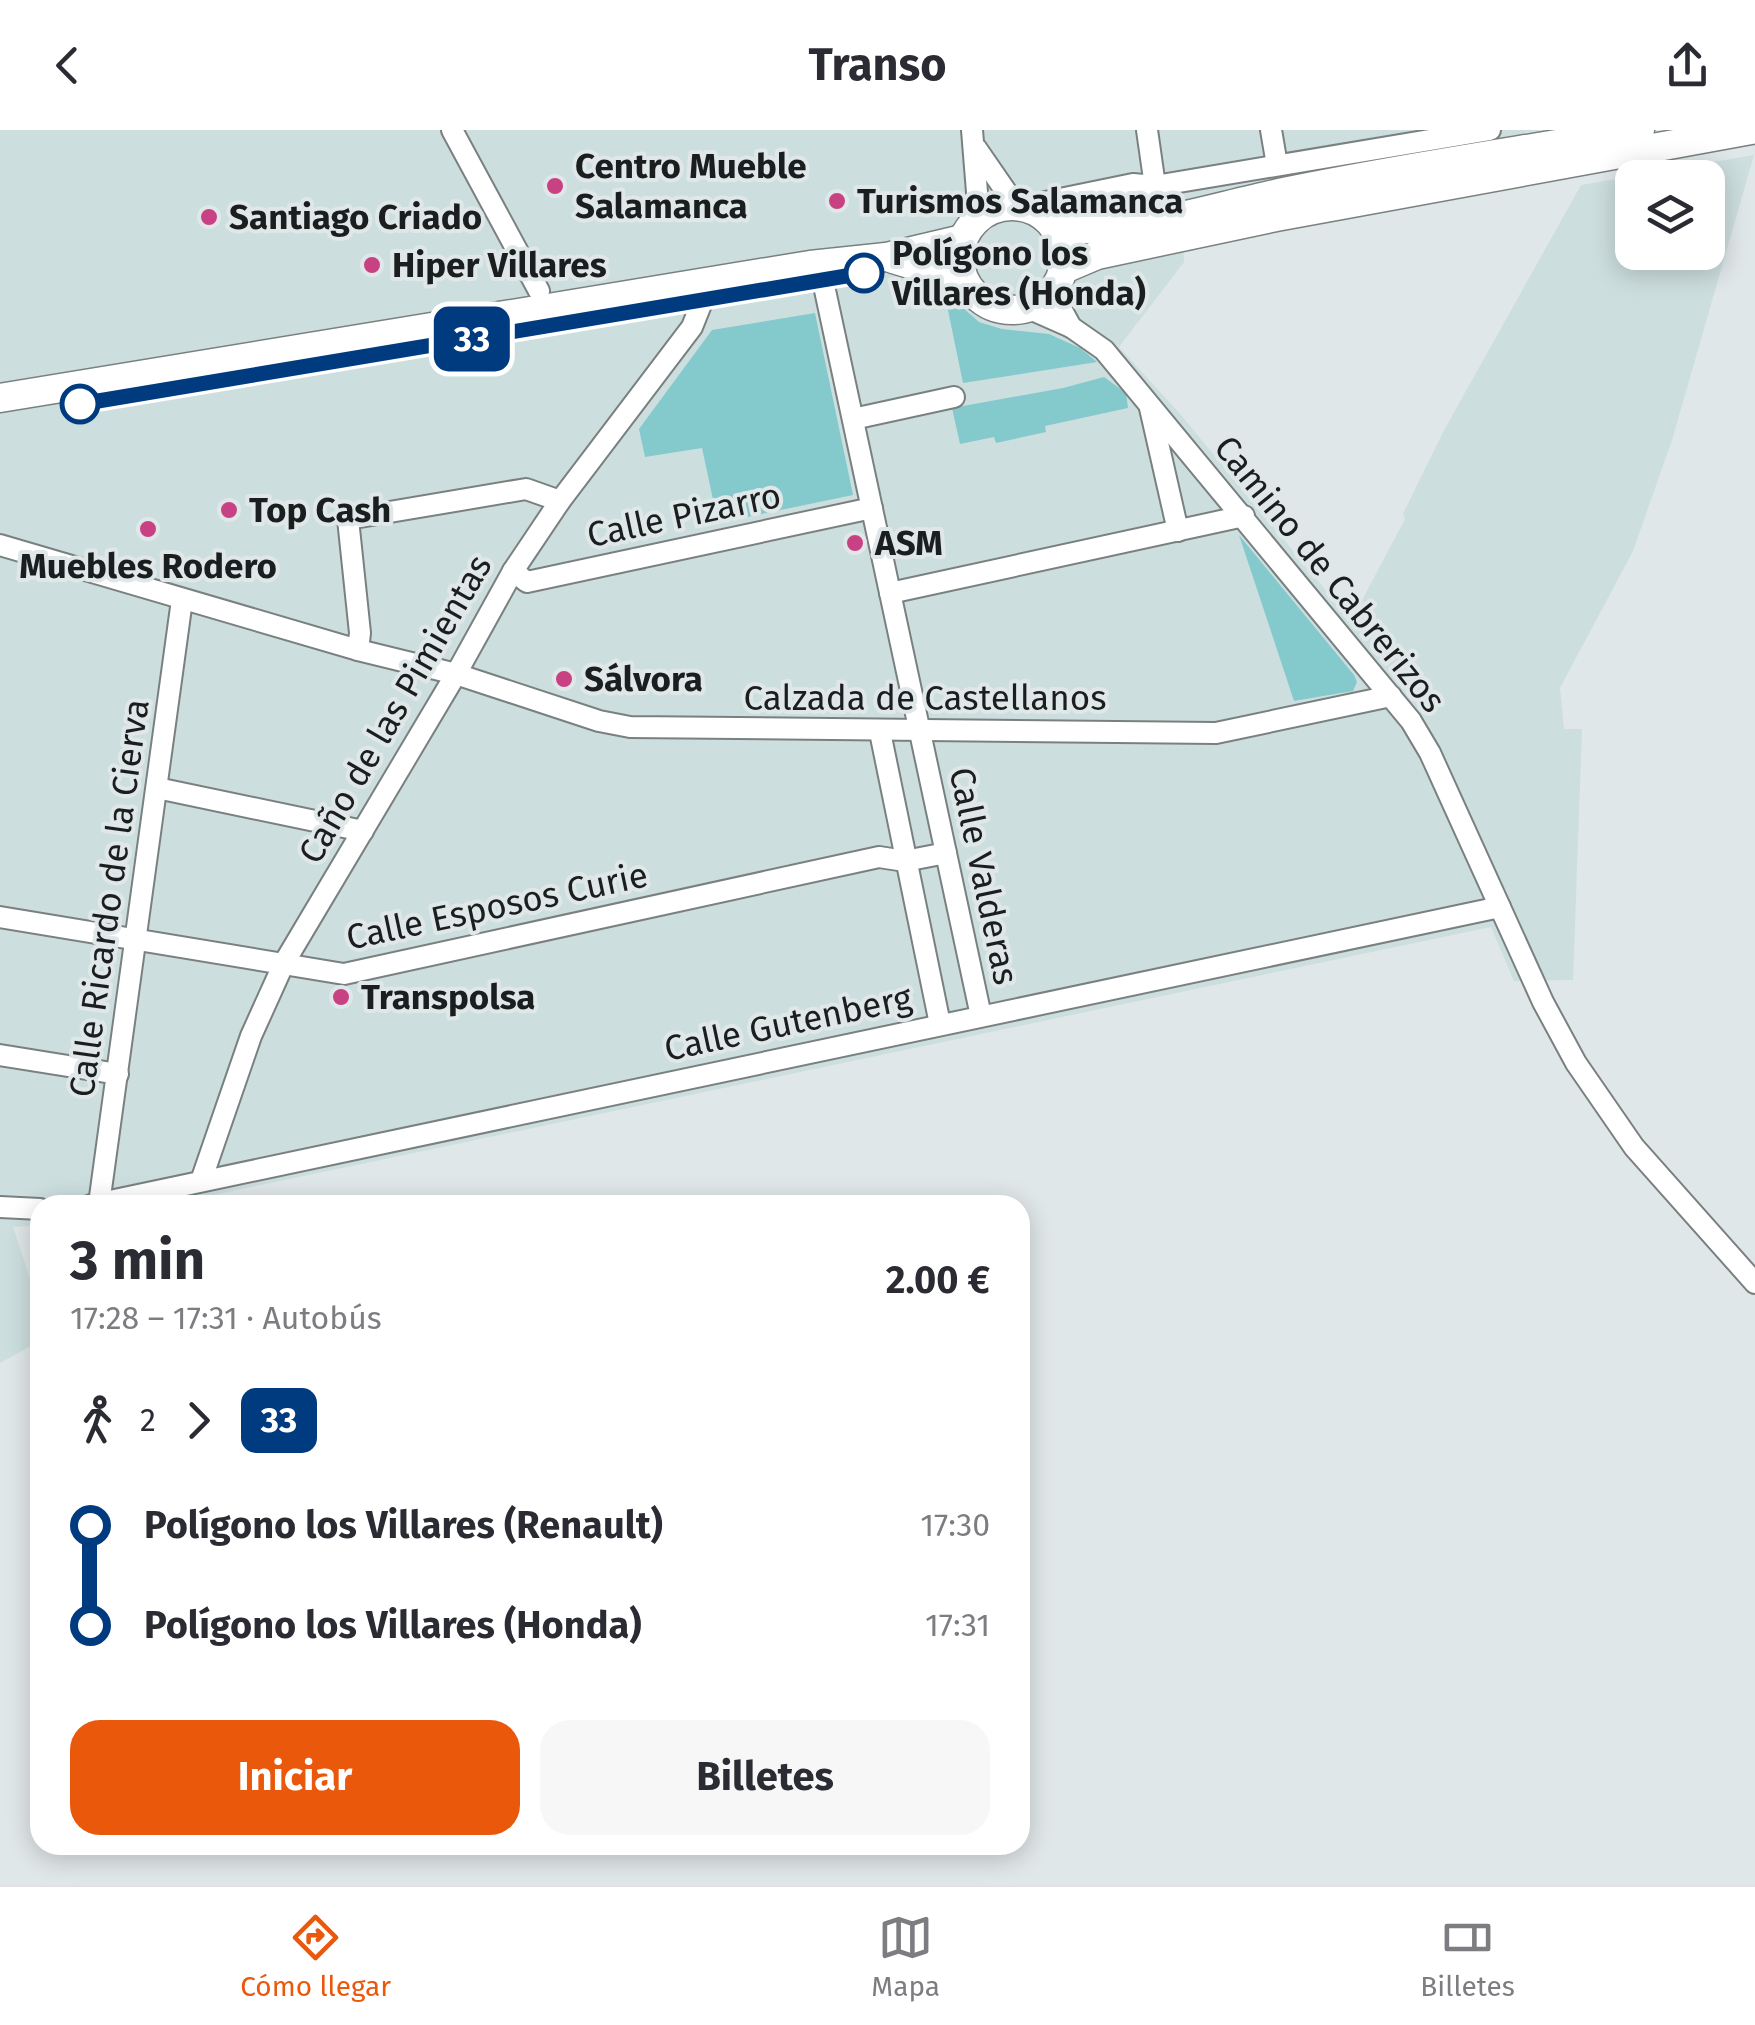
<!DOCTYPE html>
<html lang="es">
<meta charset="utf-8">
<style>
:root{--surface:#fff;--page:#f7f7f7;--text:#2b2b33;--muted:#7c7c81;--line:#e1e1e2;--accent:#ea580c}
body{margin:0;font-family:"Fira Sans",sans-serif;background:var(--page);color:var(--text);height:100vh;display:flex;flex-direction:column;font-size:38px;white-space:nowrap}
*{box-sizing:border-box;margin:0}
p{font-size:32px;color:var(--muted)}
.icon{flex:none;width:55px;height:55px;fill:none;stroke:currentColor;stroke-width:2;stroke-linecap:round;stroke-linejoin:round}
.map{position:relative;flex:1;overflow:hidden}
.sheet{position:absolute;left:30px;top:1065px;width:1000px;height:660px;display:flex;flex-direction:column;background:var(--surface);border-radius:30px;box-shadow:0 5px 25px #0003}
.sheet>*{flex:none}
.badge{padding:0 20px;border-radius:15px;font-size:35px;line-height:65px}
.tools{position:absolute;left:1615px;top:30px;display:grid;gap:20px}
.tools a{display:grid;place-items:center;width:110px;height:110px;border-radius:20px;background:var(--surface);box-shadow:0 5px 25px #0003;font-size:50px}
.map>.badge{position:absolute;translate:-50% -50%;box-shadow:0 0 0 5px #fff}
.legs{display:flex;align-items:center;gap:15px;height:110px;padding:0 40px;font-size:32px}
.legs p{margin-inline-start:auto}
.summary{display:flex;align-items:center;justify-content:space-between;height:170px;padding:0 40px}
h1{font-size:55px;font-weight:700;line-height:75px}
.action{display:flex;gap:20px;margin-top:auto;padding:20px 40px}
.action a{flex:1;height:115px;border-radius:30px;background:var(--accent);color:#fff;font-size:40px;font-weight:700;line-height:115px;text-align:center}
.action a+a{background:var(--page);color:var(--text)}
ul{padding:0 40px;list-style:none}
li{display:flex;align-items:center;gap:35px;height:100px;font-size:38px}
li i{display:grid;place-items:center;width:15px;height:100%;margin:0 12px;background:currentColor}
li i::after{content:'';width:25px;height:25px;margin:-12px;border:8px solid;border-radius:50%;background:var(--surface)}
li p{margin-inline-start:auto}
li:first-child i{background:linear-gradient(#0000 50%,currentColor 0)}
li:last-child i{background:linear-gradient(currentColor 50%,#0000 0)}
header{display:flex;justify-content:space-between;align-items:center;height:130px;padding:0 40px;background:var(--surface);font-size:45px;font-weight:700}
.tabs{display:flex;justify-content:space-around;align-items:center;height:140px;border-top:2px solid var(--line);background:var(--surface);font-size:28px;color:var(--muted)}
.tabs a{display:grid;justify-items:center;gap:5px}
.tabs .current{color:var(--accent)}
.map>svg:first-child{display:block}
</style>
<header><svg class="icon" aria-label="back" viewBox="0 0 24 24"><path d="M15 5l-7 7 7 7"/></svg>Transo<svg class="icon" aria-label="share" viewBox="0 0 24 24"><path d="M12 15V3M7 8l5-5 5 5M5 13v7h14v-7"/></svg></header>
<div class="map">
<svg width="1755" height="1755" viewBox="0 0 1755 1755">
<rect width="100%" height="100%" fill="#e0e7e8"/>
<path fill="#cddedf" fill-rule="evenodd" d="M0 0H1540L1306 45 1182 74 1184 132 1119 217 1181 285 1351 491 1405 389 1403 384 1443 302 1581 55 1754 25 1672 310 1633 421 1560 558 1564 599H1582L1573 850 1514 851 1491 797 166 1075H40V1095L13 1097 40 1179V1211L0 1233ZM1632 48H1708V122H1632Z"/>
<g fill="#84cacd">
<path d="M944 161 979 192 1002 199 1049 204 1080 218 1097 232 963 253Z"/>
<path d="M815 183 853 365 718 393 702 318 645 327 639 299 712 200Z"/>
<path d="M1104 247 1126 263 1128 278 1045 296 1046 302 996 313 994 307 960 314 952 278 1063 258Z"/>
<path d="M1239 405 1354 545 1357 552 1353 561 1294 571Z"/>
</g>
<g fill="none" stroke-linecap="round" stroke-linejoin="round">
<defs>
<g id="minor">
<path d="M452 0 539 161"/>
<path d="M972 0 979 87"/>
<path d="M1147 0 1155 56"/>
<path d="M1271 0 1277 35"/>
<path d="M976 18 1016 76"/>
<path d="M1021 77 1133 54 1155 56 1490 0"/>
<path d="M823 151 981 886"/>
<path d="M1052 162 1071 197"/>
<path d="M1028 178 1071 197 1104 220 1411 591 1430 623 1543 872 1576 933 1634 1017 1755 1153"/>
<path d="M1150 278 1178 401"/>
<path d="M853 289 954 267"/>
<path d="M0 415 358 520 456 544 599 591 630 597 1216 603 1391 566"/>
<path d="M513 441 527 452 872 378"/>
<path d="M890 463 1244 386"/>
<path d="M358 520 360 503 348 389 526 359 560 371"/>
<path d="M880 602 940 894"/>
<path d="M157 658 363 701"/>
<path d="M0 787 344 844 879 727 905 731 946 723"/>
<path d="M0 925 118 944"/>
<path d="M201 1051 251 906 284 833 456 544 513 441 560 371 692 197 702 172"/>
<path d="M99 1074 182 470"/>
<path d="M91 1075 1500 777"/>
<path d="M0 1077 40 1079"/>
</g>
<g id="highway">
<circle cx="1012" cy="128" r="52"/>
<path d="M1054 98C1132 105 1204 79 1279 63 1398 38 1520 21 1640 0"/>
<path d="M893 129 963 150"/>
<path d="M1064 139 1097 125 1276 87 1751 0"/>
<path d="M0 268 810 135 886 127 962 109"/>
</g>
</defs>
<use href="#minor" stroke="#7a8080" stroke-width="24"/>
<use href="#highway" stroke="#7a8080" stroke-width="31"/>
<use href="#minor" stroke="#fff" stroke-width="20"/>
<use href="#highway" stroke="#fff" stroke-width="28"/>
</g>
<g fill="none" stroke-linecap="round" stroke-linejoin="round">
<defs>
<path id="line-1" d="M80 274 864 143"/>
</defs>
<use href="#line-1" stroke="#fff" stroke-width="22"/>
<use href="#line-1" stroke="#003b80" stroke-width="15"/>
</g>
<g fill="#c84283" stroke="#e0e7e8" stroke-width="4">
<circle cx="555" cy="56" r="10"/>
<circle cx="837" cy="71" r="10"/>
<circle cx="209" cy="87" r="10"/>
<circle cx="372" cy="135" r="10"/>
<circle cx="229" cy="380" r="10"/>
<circle cx="148" cy="399" r="10"/>
<circle cx="855" cy="413" r="10"/>
<circle cx="564" cy="549" r="10"/>
<circle cx="341" cy="867" r="10"/>
</g>
<g fill="#fff" stroke="#003b80" stroke-width="5">
<circle cx="864" cy="143" r="18"/>
<circle cx="80" cy="274" r="18"/>
</g>
<g text-anchor="middle" stroke-width="8" stroke-linejoin="round" paint-order="stroke">
<g font-size="35" font-weight="bold" fill="#1b1e1e" stroke="#e0e7e8" text-anchor="start">
<text x="575" y="48">Centro Mueble<tspan x="575" dy="40">Salamanca</tspan></text>
<text x="857" y="83">Turismos Salamanca</text>
<text x="229" y="99">Santiago Criado</text>
<text x="392" y="147">Hiper Villares</text>
<text x="249" y="392">Top Cash</text>
<text x="875" y="425">ASM</text>
<text x="148" y="448" text-anchor="middle">Muebles Rodero</text>
<text x="584" y="561">Sálvora</text>
<text x="361" y="879">Transpolsa</text>
</g>
<g font-size="35" font-weight="bold" fill="#1b1e1e" stroke="#e0e7e8" text-anchor="start">
<text x="892" y="135">Polígono los<tspan x="892" dy="40">Villares (Honda)</tspan></text>
</g>
<g font-size="35" fill="#1b1e1e" stroke="#e0e7e8">
<text transform="translate(684 385) rotate(-12)" y="12">Calle Pizarro</text>
<text transform="translate(1330 444) rotate(51)" y="12">Camino de Cabrerizos</text>
<text x="925" y="580">Calzada de Castellanos</text>
<text transform="translate(395 579) rotate(-60)" y="12">Caño de las Pimientas</text>
<text transform="translate(984 746) rotate(78)" y="12">Calle Valderas</text>
<text transform="translate(109 768) rotate(-82)" y="12">Calle Ricardo de la Cierva</text>
<text transform="translate(497 776) rotate(-12)" y="12">Calle Esposos Curie</text>
<text transform="translate(788 893) rotate(-12)" y="12">Calle Gutenberg</text>
</g>
</g>
</svg>
<div class="tools">
<a><svg class="icon" aria-label="layers" viewBox="0 0 24 24"><path d="M12 4l9 5-9 5-9-5zM3 14l9 5 9-5"/></svg></a>
</div>
<b class="badge" style="left:472px;top:209px;background:#003b80;color:#fff">33</b>
<section class="sheet">
<div class="summary"><div><h1>3 min</h1><p>17:28 – 17:31 · Autobús</p></div><b>2.00 €</b></div>
<div class="legs"><svg class="icon" aria-label="walk" viewBox="0 0 24 24"><circle cx="13" cy="4" r="2"/><path d="M13 8l-2 6 4 7M11 14l-3 7M7 12l3-4h3l4 4"/></svg>2<svg class="icon" aria-label="forward" viewBox="0 0 24 24"><path d="M9 5l7 7-7 7"/></svg><b class="badge" style="background:#003b80;color:#fff">33</b></div>
<ul>
<li><i style="color:#003b80"></i><b>Polígono los Villares (Renault)</b><p>17:30</p></li>
<li><i style="color:#003b80"></i><b>Polígono los Villares (Honda)</b><p>17:31</p></li>
</ul>
<div class="action"><a>Iniciar</a><a>Billetes</a></div>
</section>
</div>
<nav class="tabs">
<a class="current"><svg class="icon" aria-label="directions" viewBox="0 0 24 24"><path d="M12 3l9 9-9 9-9-9zM9 14v-3h6M13 9l2 2-2 2"/></svg>Cómo llegar</a>
<a><svg class="icon" aria-label="map" viewBox="0 0 24 24"><path d="M3 6l6-2 6 2 6-2v14l-6 2-6-2-6 2zM9 4v14M15 6v14"/></svg>Mapa</a>
<a><svg class="icon" aria-label="tickets" viewBox="0 0 24 24"><path d="M3 7h18v10H3zM15 7v10"/></svg>Billetes</a>
</nav>
